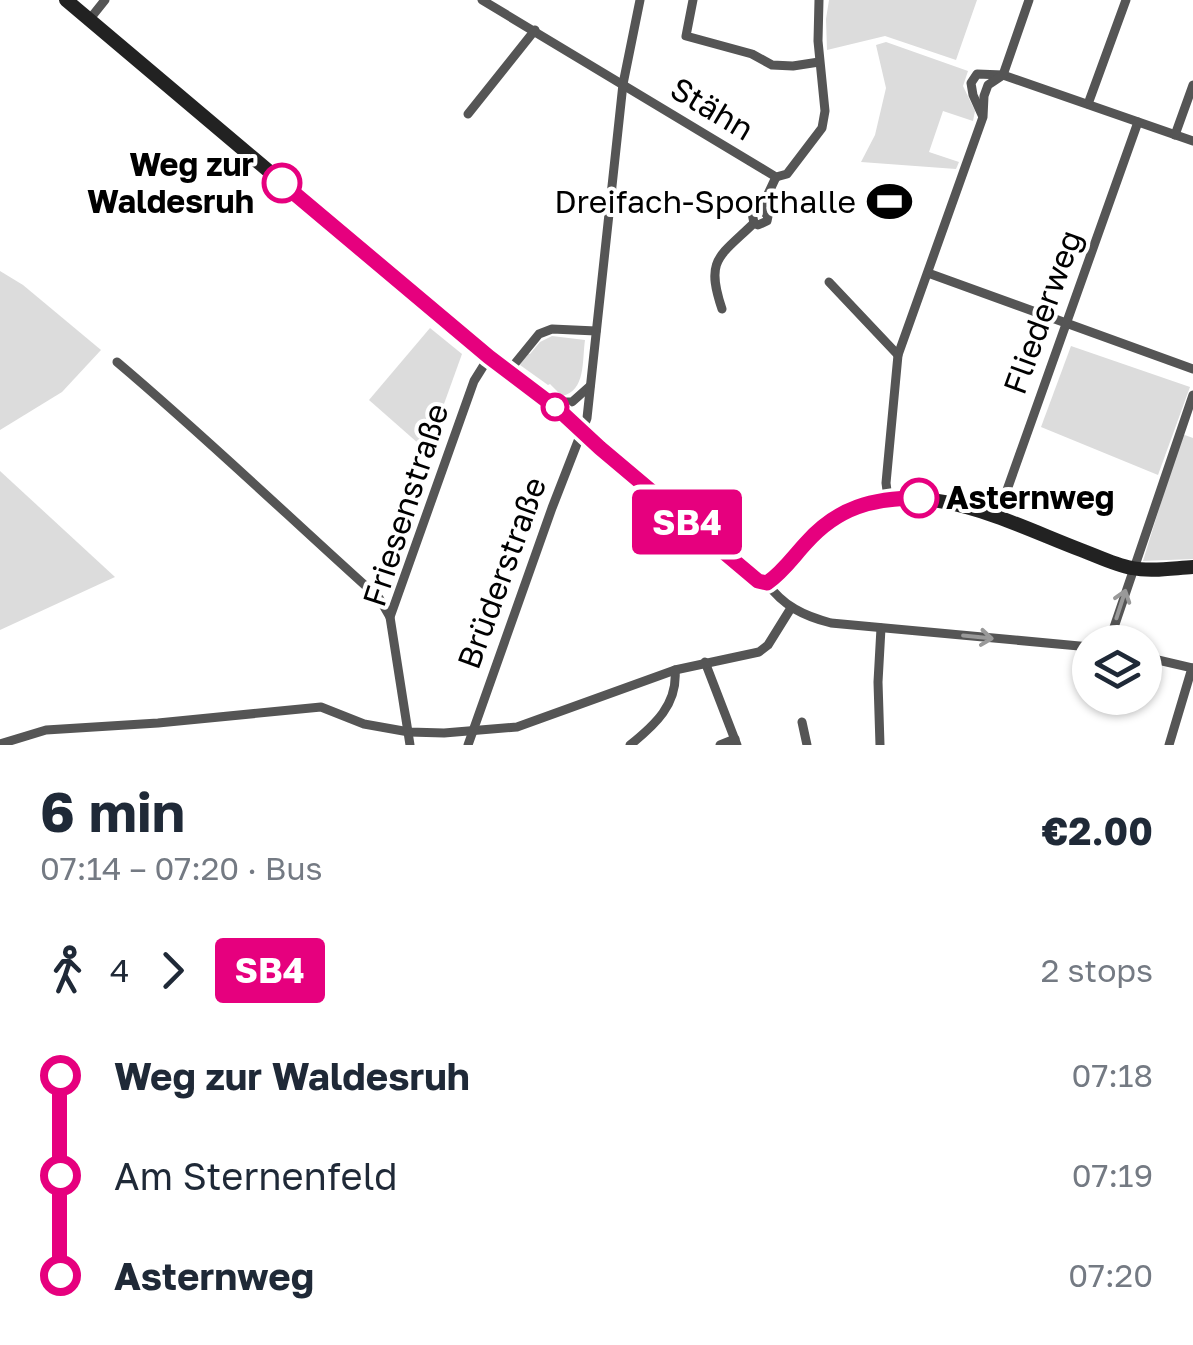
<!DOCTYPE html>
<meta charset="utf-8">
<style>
:root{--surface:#fff;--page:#f2f2f3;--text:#1f2937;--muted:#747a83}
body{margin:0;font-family:"Golos Text",sans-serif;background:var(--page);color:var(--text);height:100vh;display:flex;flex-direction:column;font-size:38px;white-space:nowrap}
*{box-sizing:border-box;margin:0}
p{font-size:32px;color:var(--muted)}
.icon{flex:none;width:55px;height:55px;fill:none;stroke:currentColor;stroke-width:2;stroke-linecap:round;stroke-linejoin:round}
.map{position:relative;height:745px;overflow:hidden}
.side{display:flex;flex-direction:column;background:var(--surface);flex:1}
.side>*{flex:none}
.badge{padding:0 20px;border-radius:8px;font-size:35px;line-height:65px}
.tools{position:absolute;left:1072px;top:625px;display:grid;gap:20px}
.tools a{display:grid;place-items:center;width:90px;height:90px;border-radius:50%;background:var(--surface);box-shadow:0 2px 8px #0004;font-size:50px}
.map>.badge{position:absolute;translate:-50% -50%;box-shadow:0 0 0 5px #fff}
.legs{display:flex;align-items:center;gap:15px;height:110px;padding:0 40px;font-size:32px}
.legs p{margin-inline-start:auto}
.headline{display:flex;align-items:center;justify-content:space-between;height:170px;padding:0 40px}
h1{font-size:55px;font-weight:700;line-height:75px}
ul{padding:0 40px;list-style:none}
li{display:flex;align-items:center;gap:35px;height:100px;font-size:38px}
li i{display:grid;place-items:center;width:15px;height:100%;margin:0 12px;background:currentColor}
li i::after{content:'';width:25px;height:25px;margin:-12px;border:8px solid;border-radius:50%;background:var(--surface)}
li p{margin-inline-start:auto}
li:first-child i{background:linear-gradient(#0000 50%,currentColor 0)}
li:last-child i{background:linear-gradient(currentColor 50%,#0000 0)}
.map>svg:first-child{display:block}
</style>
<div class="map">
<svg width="1193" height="745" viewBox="0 0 1193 745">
<rect width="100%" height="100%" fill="#fff"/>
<g fill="#dcdcdc">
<path d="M829 0H977L956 60 885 36 827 50 826 19Z"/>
<path d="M886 42 968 71 963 86 975 111 973 121 943 111 929 152 959 162 956 169 861 162 875 135 886 88 876 45Z"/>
<path d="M0 271 23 285 101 350 62 392 0 430Z"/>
<path d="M430 328 462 354 427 451 369 400Z"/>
<path d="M552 336 585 340C582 361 586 391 562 396L550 384 548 385 520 365 526 353 530 354 540 342Z"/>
<path d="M1071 346 1190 387 1158 475 1041 427Z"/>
<path d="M1182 434 1193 438V559L1143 561Z"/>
<path d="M0 471 115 577 0 630Z"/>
</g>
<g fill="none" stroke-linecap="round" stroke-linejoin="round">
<g stroke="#555" stroke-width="9">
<path d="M482 0 776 177 787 174 822 128 825 111 818 41 819 0"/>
<path d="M693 0 686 36 752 54 772 65 793 66 819 62"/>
<path d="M89 20 105 0"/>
<path d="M1088 104 1126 0"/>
<path d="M468 114 535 30"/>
<path d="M982 115 973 95 971 83 977 74 1003 75 1193 141"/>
<path d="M1175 135 1193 85"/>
<path d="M761 209 768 216 767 221 758 225 754 223 752 213 761 209 776 177"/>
<path d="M928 273 1193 369"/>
<path d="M829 282 898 355"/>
<path d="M722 309C705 259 719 257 754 223"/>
<path d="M117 362C207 438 292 520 379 598L390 617"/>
<path d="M508 372 539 334 552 329 596 331"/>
<path d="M555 402H572L590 386"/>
<path d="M888 498 886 483 898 355 983 117 984 96 988 85 1003 75 1029 0"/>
<path d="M997 518 1138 122"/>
<path d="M767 583C783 606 804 616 831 623L1090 647"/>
<path d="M1106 642 1110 639 1193 395"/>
<path d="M1145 657 1193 668"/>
<path d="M705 662 737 745"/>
<path d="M802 722 807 745"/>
<path d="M0 744 46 730 158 723 321 707 364 724 409 732 444 733 517 727 675 670 759 652 768 645 791 608"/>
<path d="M410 745 390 617 474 381 489 357"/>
<path d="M468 745 552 508 587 418 623 84 640 0"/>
<path d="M630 745C655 725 678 704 675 670"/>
<path d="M720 745 735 739"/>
<path d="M880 745 878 682 881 628"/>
<path d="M1169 745 1192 668"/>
</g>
<path stroke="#222" stroke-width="14" d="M66 0 489 357 556 407 582 432 758 581 767 583C795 564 809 531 840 515 920 473 1005 521 1081 550 1097 556 1115 565 1132 568 1151 572 1174 568 1193 567"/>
</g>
<defs><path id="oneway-shaft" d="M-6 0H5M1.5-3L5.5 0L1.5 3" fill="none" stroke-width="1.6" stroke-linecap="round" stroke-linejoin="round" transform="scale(2.5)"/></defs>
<g stroke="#999">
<use href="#oneway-shaft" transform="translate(1121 604) rotate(-72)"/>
<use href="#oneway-shaft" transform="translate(978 637) rotate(6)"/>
</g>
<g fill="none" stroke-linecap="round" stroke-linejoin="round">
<defs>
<path id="line-1" d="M282 183 489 357 559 410 600 448 758 581 767 583C783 572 793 557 806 543 838 507 873 498 919 498"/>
</defs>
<use href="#line-1" stroke="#fff" stroke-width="22"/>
<use href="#line-1" stroke="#e6007e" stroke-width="15"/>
</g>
<defs>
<symbol id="stadium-bare" viewBox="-9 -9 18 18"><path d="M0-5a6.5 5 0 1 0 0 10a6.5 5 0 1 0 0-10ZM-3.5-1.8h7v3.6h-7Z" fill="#000" stroke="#fff" stroke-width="2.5" paint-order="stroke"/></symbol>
</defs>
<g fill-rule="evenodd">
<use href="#stadium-bare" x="858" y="170" width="63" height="63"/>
</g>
<g fill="#fff" stroke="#e6007e" stroke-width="5">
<circle cx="282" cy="183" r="18"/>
<circle cx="555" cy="407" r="12"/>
<circle cx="919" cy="498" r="18"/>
</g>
<g text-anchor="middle" stroke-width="8" stroke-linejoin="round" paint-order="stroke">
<g font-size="32" fill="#000" stroke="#fff">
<text transform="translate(712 109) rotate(31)" y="11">Stähn</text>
<text transform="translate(1043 312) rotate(-70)" y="11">Fliederweg</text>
<text transform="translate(406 505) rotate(-72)" y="11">Friesenstraße</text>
<text transform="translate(502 573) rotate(-70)" y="11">Brüderstraße</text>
</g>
<g font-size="32" font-weight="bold" fill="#000" stroke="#fff" text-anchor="end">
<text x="254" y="176">Weg zur<tspan x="254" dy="37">Waldesruh</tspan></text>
<text x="946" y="509" text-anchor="start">Asternweg</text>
</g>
<g font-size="32" fill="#000" stroke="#fff" text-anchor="end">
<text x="856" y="213">Dreifach-Sporthalle</text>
</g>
</g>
</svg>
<div class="tools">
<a><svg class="icon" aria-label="layers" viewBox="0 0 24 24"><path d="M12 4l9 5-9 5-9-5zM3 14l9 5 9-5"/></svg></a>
</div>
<b class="badge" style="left:687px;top:522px;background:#e6007e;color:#fff">SB4</b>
</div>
<section class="side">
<div class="headline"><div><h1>6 min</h1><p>07:14 – 07:20 · Bus</p></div><b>€2.00</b></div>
<div class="legs"><svg class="icon" aria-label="walk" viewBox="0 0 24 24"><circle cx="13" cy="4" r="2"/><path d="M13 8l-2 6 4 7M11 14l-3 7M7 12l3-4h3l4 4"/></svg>4<svg class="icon" aria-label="forward" viewBox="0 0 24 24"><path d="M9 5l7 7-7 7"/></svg><b class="badge" style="background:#e6007e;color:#fff">SB4</b><p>2 stops</p></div>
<ul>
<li><i style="color:#e6007e"></i><b>Weg zur Waldesruh</b><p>07:18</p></li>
<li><i style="color:#e6007e"></i><span>Am Sternenfeld</span><p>07:19</p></li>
<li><i style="color:#e6007e"></i><b>Asternweg</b><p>07:20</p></li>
</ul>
</section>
